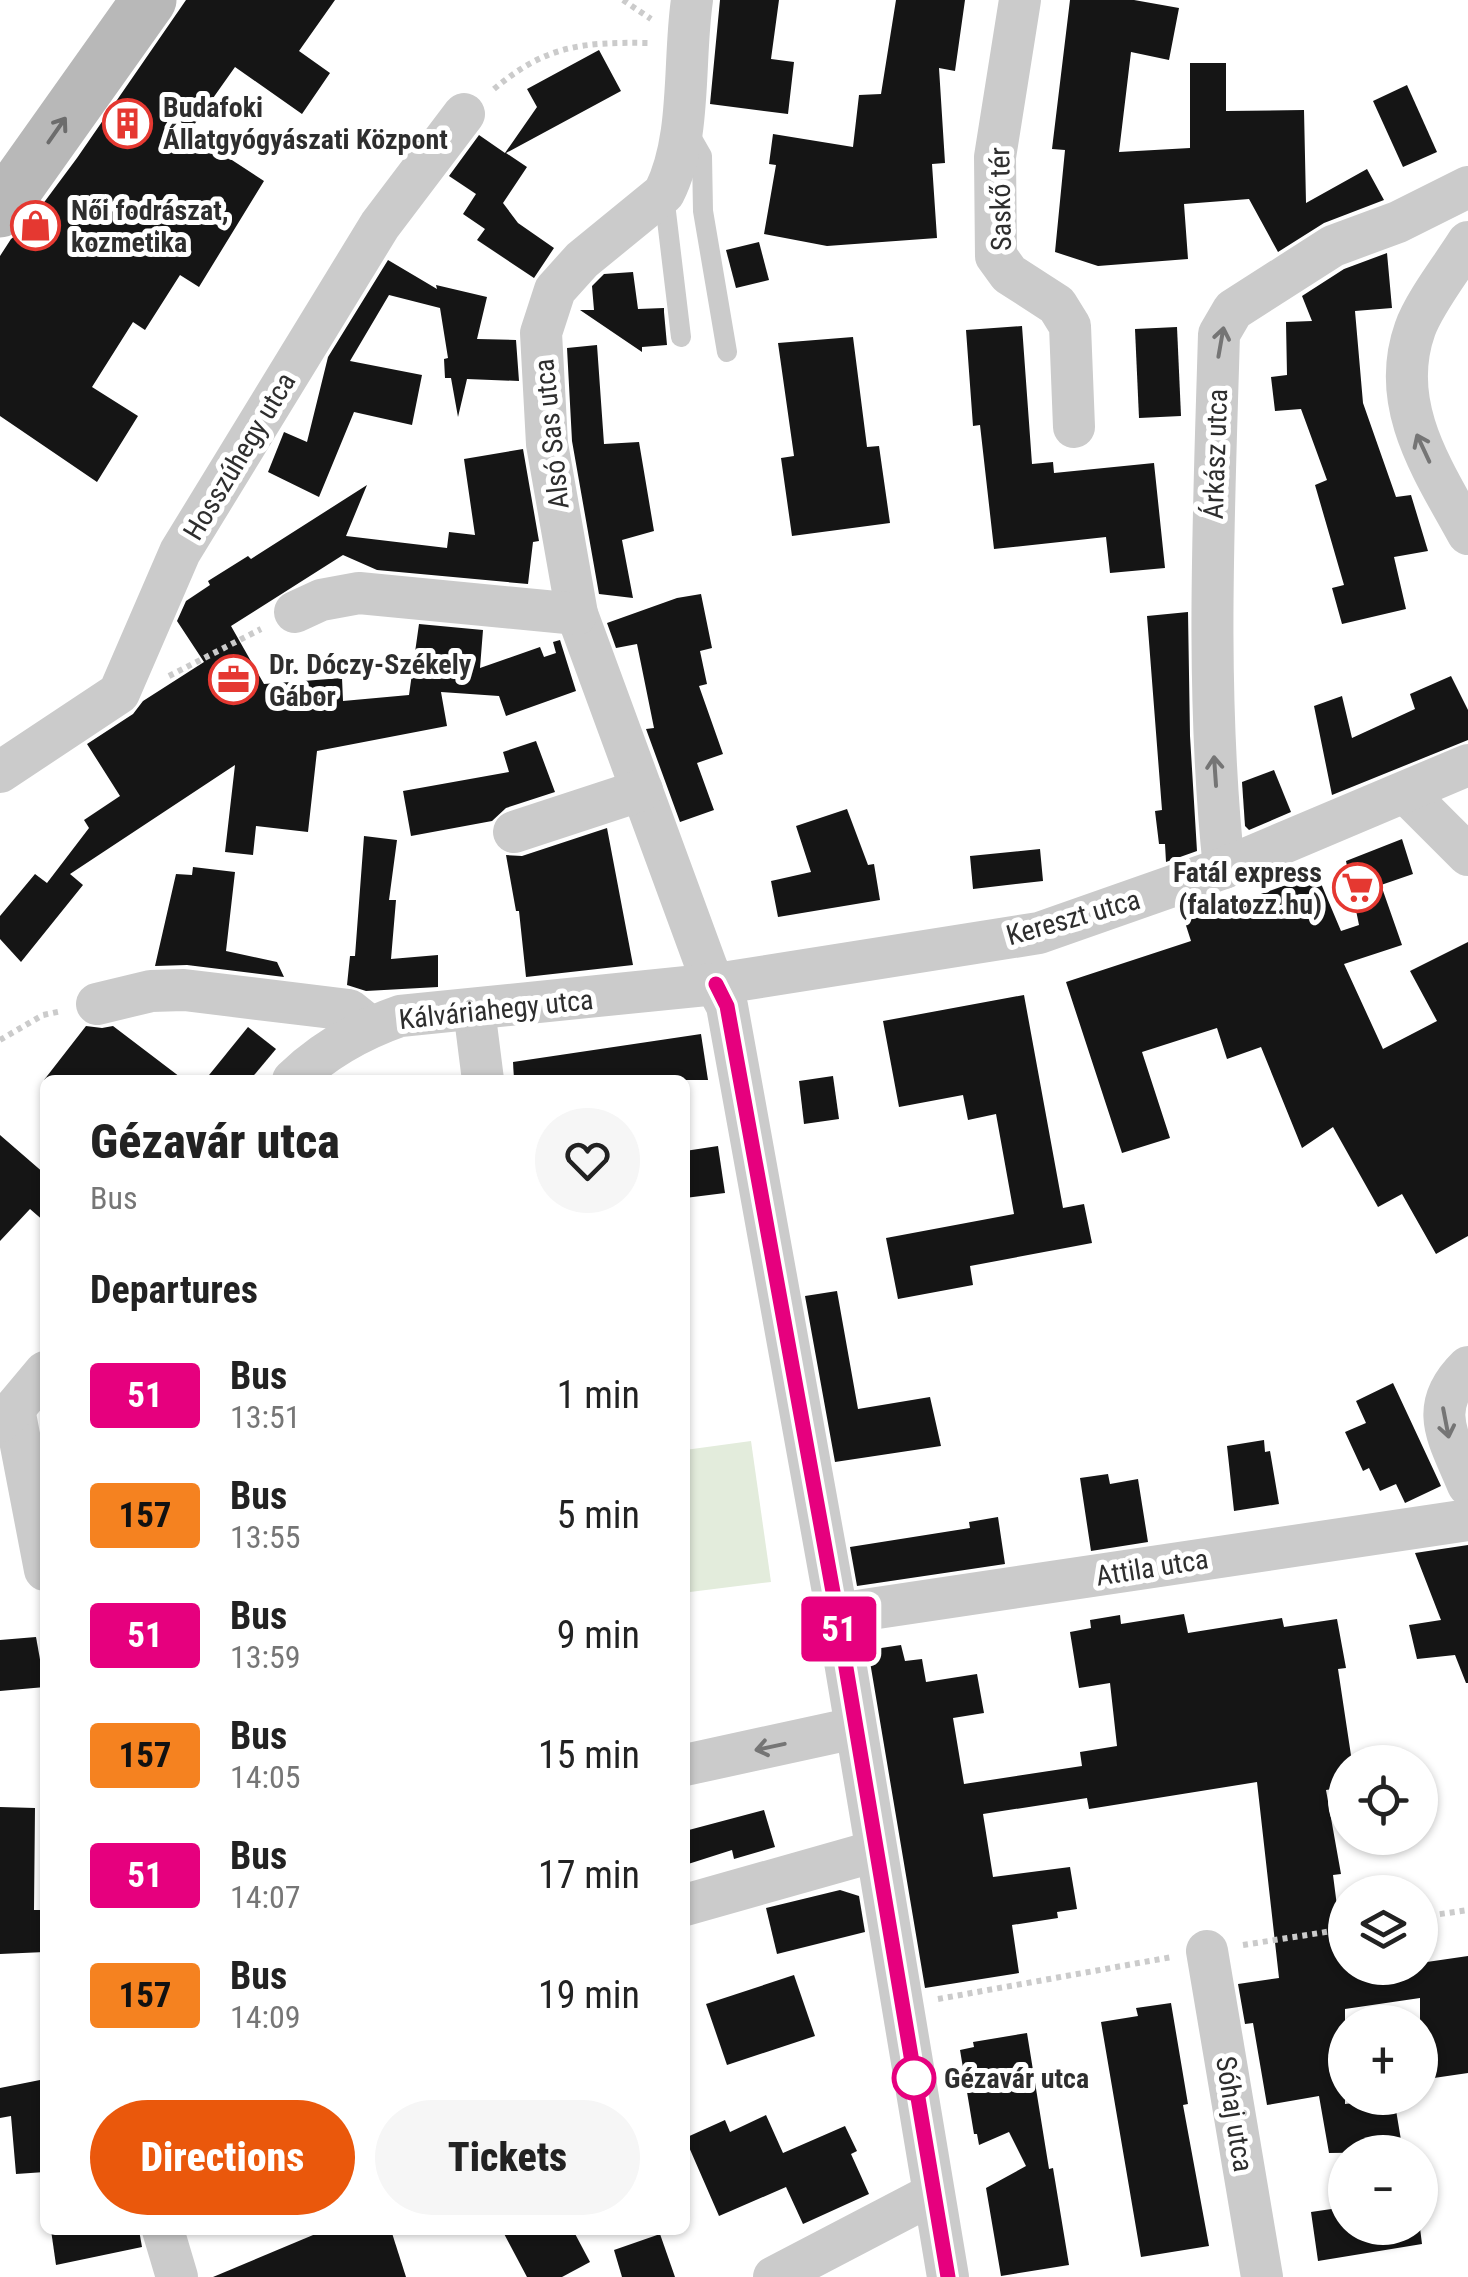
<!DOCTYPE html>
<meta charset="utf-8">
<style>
:root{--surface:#fff;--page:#f6f6f6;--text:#222;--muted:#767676;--accent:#ea580c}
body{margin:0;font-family:"Roboto Condensed",sans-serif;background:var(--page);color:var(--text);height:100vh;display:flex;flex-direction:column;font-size:38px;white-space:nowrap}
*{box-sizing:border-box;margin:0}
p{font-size:32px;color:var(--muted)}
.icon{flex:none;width:55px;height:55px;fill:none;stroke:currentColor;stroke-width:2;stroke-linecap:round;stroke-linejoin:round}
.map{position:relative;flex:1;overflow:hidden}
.sheet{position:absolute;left:40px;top:1075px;width:650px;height:1160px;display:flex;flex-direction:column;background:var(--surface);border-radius:15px;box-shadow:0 2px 8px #0004}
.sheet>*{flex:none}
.badge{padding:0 20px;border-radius:8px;font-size:35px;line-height:65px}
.buttons{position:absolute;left:1328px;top:1745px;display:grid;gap:20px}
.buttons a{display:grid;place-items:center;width:110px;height:110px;border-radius:50%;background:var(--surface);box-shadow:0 2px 8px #0004;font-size:50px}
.map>.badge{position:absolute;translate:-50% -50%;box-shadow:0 0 0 5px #fff}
h2{padding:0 50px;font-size:38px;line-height:90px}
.round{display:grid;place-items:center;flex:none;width:105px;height:105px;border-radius:52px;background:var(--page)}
.headline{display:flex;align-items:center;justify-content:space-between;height:170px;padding:0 50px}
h1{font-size:48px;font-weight:800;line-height:75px}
.cta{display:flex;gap:20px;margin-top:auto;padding:20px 50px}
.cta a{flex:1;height:115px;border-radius:60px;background:var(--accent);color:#fff;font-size:40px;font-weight:800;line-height:115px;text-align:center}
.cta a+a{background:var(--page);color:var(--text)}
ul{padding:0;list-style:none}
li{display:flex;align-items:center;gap:30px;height:120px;padding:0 50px}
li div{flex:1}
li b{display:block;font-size:38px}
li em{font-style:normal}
li .badge{min-width:110px;font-weight:700;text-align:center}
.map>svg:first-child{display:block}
</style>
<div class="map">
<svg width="1468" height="2277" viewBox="0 0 1468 2277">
<rect width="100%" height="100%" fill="#fff"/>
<path fill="#e3ecdc" d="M751 1441 771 1582 690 1592 685 1559V1450Z"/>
<g fill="#151515">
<path d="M186 0H335L299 51 330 73 302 114 235 67 189 132 264 181 199 287 180 275 145 330 133 322 92 387 138 416 97 482 0 416V256L11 239 25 228 77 158Z"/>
<path d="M720 0H779L771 59 794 62 788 114 710 104Z"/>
<path d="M896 0H965L955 71 939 68 945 163 932 164 937 238 827 246 764 234 776 165 769 164 773 134 853 147 859 95 881 94Z"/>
<path d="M1070 0H1134L1179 8 1169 60 1131 52 1119 152 1190 148V63H1226V111L1304 110 1306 203 1367 169 1384 200 1324 223 1278 252 1249 199 1184 204 1188 259 1098 266 1055 252 1065 150 1052 149Z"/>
<path d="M599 50 621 91 506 153 527 167 503 203 518 223 554 248 534 278 477 240 485 229 463 214 476 194 449 176 479 135 505 153 537 107 527 89Z"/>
<path d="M1407 85 1437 152 1403 167 1373 101Z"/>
<path d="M759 242 769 280 736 288 726 250Z"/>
<path d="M1387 253 1392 308 1355 311 1363 403 1396 497 1411 495 1428 551 1394 557 1406 609 1342 624 1332 588 1344 585 1315 485 1327 480 1301 409 1275 411 1271 377 1287 375 1286 322 1312 321 1302 296 1344 269Z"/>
<path d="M388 260 437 289 436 285 487 297 477 339 516 340 519 381 467 379 458 417 451 378H445L444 359 448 358 440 308 389 295 350 361 422 375 412 425 354 412 319 497 268 472 284 432 307 442 328 357Z"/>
<path d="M633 272 638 309 664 308V312L667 345 642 347V352L580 310H594L592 286 604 274Z"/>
<path d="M1022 326 1032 464 1053 462 1054 473 1154 463 1165 568 1110 573 1106 537 994 549 980 425 973 426 966 330Z"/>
<path d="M1177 327 1181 416 1139 418 1135 329Z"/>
<path d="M853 337 867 447 879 446 890 523 792 536 781 458 794 456 778 343Z"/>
<path d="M597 345 604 444 639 442 654 531 622 540 633 598 599 594 572 441 567 348Z"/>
<path d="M523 449 539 541 533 542 528 584 377 570 343 555 231 626 264 684 342 678 343 701 409 695 419 624 483 630 480 668 540 647 544 657 556 653 553 642 560 640 576 691 506 716 499 696 441 692 447 726 317 751 308 832 256 826 253 855 225 852 235 765 70 874 83 885 21 962 0 939V916L35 874 47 883 89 828 84 820 120 796 87 744 133 714 143 701 204 662 177 621 186 601 210 585 208 581 248 556 251 559 367 485 346 536 447 548 449 532 475 535 464 459Z"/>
<path d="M701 594 712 648 700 651 707 684 699 686 723 754 697 763 714 810 680 822 646 729 654 728 637 644 616 648 607 623 677 598Z"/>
<path d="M1188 612 1190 736 1197 851 1166 862 1165 844H1159L1155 811 1162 810 1147 616Z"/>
<path d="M1451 676 1468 710V740L1332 795 1314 706 1342 696 1352 738 1415 709 1410 694Z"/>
<path d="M536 741 555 792 506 808 492 821 411 836 403 791 509 772 503 752Z"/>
<path d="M1274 770 1291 812 1249 830 1245 826 1242 782Z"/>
<path d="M847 809 868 865 874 864 880 900 778 917 771 881 811 872 796 826Z"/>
<path d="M607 828 633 965 526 977 519 911H516L506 855 522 856Z"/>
<path d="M364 836 397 840 389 900H396L391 959 438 955V987L366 991 347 985 350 956H355Z"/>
<path d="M1402 839 1413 874 1381 885 1402 945 1344 964 1383 1049 1437 1021 1410 971 1468 942V1236L1436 1254 1402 1194 1378 1207 1333 1127 1302 1148 1261 1047 1227 1059 1217 1028 1142 1052 1170 1138 1122 1153 1066 982 1191 941 1181 910 1214 898 1215 908H1222L1317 874 1341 931 1359 925 1346 861Z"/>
<path d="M1040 849 1043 881 973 889 970 856Z"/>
<path d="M193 867 235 872 226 951 277 962 284 977 187 965 155 966 176 874 192 875Z"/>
<path d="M1024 995 1063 1208 1084 1204 1092 1243 970 1266 973 1285 898 1299 886 1238 1014 1214 996 1114 968 1120 963 1095 899 1107 883 1021Z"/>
<path d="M86 1026 102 1028 113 1026 184 1080H44Z"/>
<path d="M248 1027 276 1049 250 1080H205Z"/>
<path d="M701 1034 708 1080H514L513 1062Z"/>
<path d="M833 1076 839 1119 804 1124 799 1081Z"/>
<path d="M0 1135 45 1174V1222L30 1209 0 1241Z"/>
<path d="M718 1146 725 1193 685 1198V1151Z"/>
<path d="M837 1291 858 1409 930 1397 941 1446 835 1462 805 1296Z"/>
<path d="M1393 1383 1441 1486 1405 1503 1396 1484 1380 1491 1369 1468 1363 1471 1345 1432 1366 1423 1356 1401Z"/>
<path d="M1264 1440 1265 1452 1270 1451 1279 1504 1234 1511 1227 1446Z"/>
<path d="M1108 1474 1110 1484 1138 1479 1148 1542 1091 1551 1080 1478Z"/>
<path d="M998 1517 1005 1564 857 1586 850 1547 970 1528 969 1522Z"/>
<path d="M1468 1545V1683H1466L1455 1655 1417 1659 1409 1625 1441 1620 1415 1553Z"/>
<path d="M1184 1614 1188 1633 1282 1618 1284 1627 1337 1619 1346 1668 1338 1669 1352 1762H1345V1787L1326 1790 1341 1874 1333 1875 1345 1968H1420V1963L1468 1956V2073L1420 2080V1998L1345 2009V2104L1394 2098 1403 2152 1329 2153 1319 2096 1267 2105 1253 2023 1245 2024 1238 1984 1279 1978 1257 1782 1089 1809 1087 1798 983 1814 993 1877 1070 1867 1077 1909 1057 1912 1058 1918 1012 1925 1019 1973 925 1988 868 1650 901 1645 905 1661 922 1659 926 1682 977 1674 984 1713 953 1718 964 1784 1082 1766 1080 1752 1117 1746 1110 1683 1079 1688 1070 1632 1091 1628 1090 1620 1120 1615 1121 1624Z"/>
<path d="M36 1637 45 1687 0 1691V1640Z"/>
<path d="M0 1807 35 1808 34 1910H45V1952L0 1954Z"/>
<path d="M764 1810 775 1847 734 1859 732 1850 685 1865V1831Z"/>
<path d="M840 1890 859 1896 865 1932 777 1954 766 1908Z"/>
<path d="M794 1975 815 2036 727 2065 706 2004Z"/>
<path d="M1171 2003 1188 2104 1183 2105 1209 2246 1141 2257 1101 2022 1138 2016 1136 2008Z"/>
<path d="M1027 2033 1049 2169 1053 2168 1069 2265 1001 2276 986 2188 1026 2166 1009 2132 979 2145 977 2134H974L960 2050 974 2047 973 2042Z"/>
<path d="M45 2079V2172L16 2174 11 2116 0 2118V2088Z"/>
<path d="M766 2115 783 2153 845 2126 857 2151 851 2154 869 2194 803 2224 786 2187 719 2216 685 2138 725 2120 730 2132Z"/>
<path d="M1345 2207V2228H1420L1422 2244 1318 2261 1311 2212Z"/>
<path d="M51 2230H139L142 2247 56 2265Z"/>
<path d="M325 2230H391L406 2277H213Z"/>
<path d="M502 2230H573L590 2262 562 2277H527Z"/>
<path d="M660 2234 675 2277H622L614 2250Z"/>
</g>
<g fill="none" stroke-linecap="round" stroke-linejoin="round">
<g stroke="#cbcbcb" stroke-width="6" stroke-dasharray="5 5" stroke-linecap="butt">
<path d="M623 0 651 19"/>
<path d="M494 89C546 45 583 42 649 43"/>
<path d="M169 676 261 629"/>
<path d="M0 1040 43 1015 62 1011"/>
<path d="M1420 1917 1468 1910"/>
<path d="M1243 1945 1345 1929"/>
<path d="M938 1999 1172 1957"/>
</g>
<g stroke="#cbcbcb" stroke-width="20">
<path d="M686 128 702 156 703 211 727 352"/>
<path d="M664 195 681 337"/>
</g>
<g stroke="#cbcbcb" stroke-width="42">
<path d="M692 0C683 61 692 138 664 193L582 260 555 290 541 333 547 444 577 614 707 968 727 1006 837 1614 948 2277"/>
<path d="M1020 0 995 157 996 256 1009 274 1057 305 1070 326 1074 427"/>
<path d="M1468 242C1453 266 1424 303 1415 329 1388 405 1433 470 1468 534"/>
<path d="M295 612 321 600 359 593 577 614"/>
<path d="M0 772 119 693 180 552 380 225 464 114"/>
<path d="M1406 793 1468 855"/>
<path d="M514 832 642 790"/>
<path d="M1224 868C1205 690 1214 512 1219 334L1233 310 1333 246 1398 222 1468 187"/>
<path d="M97 1004 151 991 184 990 349 1010 369 1026"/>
<path d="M474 1009 483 1080"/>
<path d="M293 1080C324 1050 360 1030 400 1016L716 984 1039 933 1224 868 1468 765"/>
<path d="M1468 1367C1426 1408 1449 1438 1468 1485"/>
<path d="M14 1409 45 1570"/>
<path d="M0 1421 14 1409 45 1372"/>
<path d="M837 1614 1468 1520"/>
<path d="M685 1765 855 1728"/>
<path d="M685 1905 876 1851"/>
<path d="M1207 1951 1262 2277"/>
<path d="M163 2230 177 2277"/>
<path d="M774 2277 933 2194"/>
</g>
<path stroke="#b8b8b8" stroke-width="55" d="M0 210 149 0"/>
</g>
<defs><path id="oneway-shaft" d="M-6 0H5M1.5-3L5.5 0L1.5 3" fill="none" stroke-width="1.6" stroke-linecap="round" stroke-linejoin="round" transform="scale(2.5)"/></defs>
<use stroke="#6c6c6c" href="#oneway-shaft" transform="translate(57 130) rotate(-55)"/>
<g stroke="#757575">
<use href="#oneway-shaft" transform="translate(1221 342) rotate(-80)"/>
<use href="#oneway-shaft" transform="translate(1423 448) rotate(-115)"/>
<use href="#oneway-shaft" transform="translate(1215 771) rotate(-94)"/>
<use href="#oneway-shaft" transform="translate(1446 1423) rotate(79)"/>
<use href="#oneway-shaft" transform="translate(770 1747) rotate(168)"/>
</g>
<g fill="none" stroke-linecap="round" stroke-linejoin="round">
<defs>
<path id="line" d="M716 984 727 1006 837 1614 948 2277"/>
</defs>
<use href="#line" stroke="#fff" stroke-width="22"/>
<use href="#line" stroke="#e6007e" stroke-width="15"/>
</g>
<defs>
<symbol id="building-ring" viewBox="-11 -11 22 22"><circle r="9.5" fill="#fff" stroke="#e53831" stroke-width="1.5"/><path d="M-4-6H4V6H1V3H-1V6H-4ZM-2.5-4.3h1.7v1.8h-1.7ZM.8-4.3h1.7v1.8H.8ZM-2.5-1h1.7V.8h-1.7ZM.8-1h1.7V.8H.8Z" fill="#e53831"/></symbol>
<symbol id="shop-ring" viewBox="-11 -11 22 22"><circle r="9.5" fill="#fff" stroke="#e53831" stroke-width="1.5"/><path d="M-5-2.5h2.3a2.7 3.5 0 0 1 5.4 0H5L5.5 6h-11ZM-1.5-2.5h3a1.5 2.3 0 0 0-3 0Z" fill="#e53831"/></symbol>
<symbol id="office-ring" viewBox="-11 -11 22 22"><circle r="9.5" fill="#fff" stroke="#e53831" stroke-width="1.5"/><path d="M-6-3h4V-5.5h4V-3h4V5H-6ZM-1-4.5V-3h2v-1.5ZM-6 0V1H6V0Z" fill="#e53831"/></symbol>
<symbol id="supermarket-ring" viewBox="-11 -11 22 22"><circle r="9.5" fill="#fff" stroke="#e53831" stroke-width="1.5"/><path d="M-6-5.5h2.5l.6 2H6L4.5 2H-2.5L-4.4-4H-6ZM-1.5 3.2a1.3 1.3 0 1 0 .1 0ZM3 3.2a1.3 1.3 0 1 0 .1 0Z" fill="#e53831"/></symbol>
</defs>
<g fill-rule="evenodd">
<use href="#building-ring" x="100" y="96" width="55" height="55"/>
<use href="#shop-ring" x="8" y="198" width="55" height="55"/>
<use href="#office-ring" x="206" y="652" width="55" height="55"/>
<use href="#supermarket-ring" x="1330" y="860" width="55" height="55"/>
</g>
<circle fill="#fff" stroke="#e6007e" stroke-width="5" cx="914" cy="2078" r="20"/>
<g text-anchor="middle" stroke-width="10" stroke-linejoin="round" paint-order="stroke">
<g font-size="28" font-weight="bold" fill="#2e2e2e" stroke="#fff" text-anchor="start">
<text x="163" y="117">Budafoki<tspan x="163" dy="32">Állatgyógyászati Központ</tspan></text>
<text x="71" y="220">Női fodrászat,<tspan x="71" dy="32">kozmetika</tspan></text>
<text x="269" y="674">Dr. Dóczy-Székely<tspan x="269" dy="32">Gábor</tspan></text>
<text x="1322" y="882" text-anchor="end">Fatál express<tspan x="1322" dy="32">(falatozz.hu)</tspan></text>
</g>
<g font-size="28" fill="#2e2e2e" stroke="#fff">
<text transform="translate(1000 199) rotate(-91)" y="10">Saskő tér</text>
<text transform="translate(551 434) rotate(-96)" y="10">Alsó Sas utca</text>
<text transform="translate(1215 454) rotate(-88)" y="10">Árkász utca</text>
<text transform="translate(239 456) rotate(-59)" y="10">Hosszúhegy utca</text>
<text transform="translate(1073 917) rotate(-16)" y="10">Kereszt utca</text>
<text transform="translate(496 1009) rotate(-6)" y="10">Kálváriahegy utca</text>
<text transform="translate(1152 1567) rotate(-9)" y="10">Attila utca</text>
<text transform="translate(1235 2114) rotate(81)" y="10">Sóhaj utca</text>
</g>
<g font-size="28" font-weight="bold" fill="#2e2e2e" stroke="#fff" text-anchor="start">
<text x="944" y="2088">Gézavár utca</text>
</g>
</g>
</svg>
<div class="buttons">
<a><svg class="icon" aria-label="locate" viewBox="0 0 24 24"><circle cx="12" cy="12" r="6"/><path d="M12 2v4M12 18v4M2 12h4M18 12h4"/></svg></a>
<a><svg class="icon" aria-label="layers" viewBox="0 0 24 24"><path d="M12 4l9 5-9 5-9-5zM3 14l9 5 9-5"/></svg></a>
<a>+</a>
<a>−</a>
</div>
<b class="badge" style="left:839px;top:1629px;background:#e6007e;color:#fff">51</b>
<section class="sheet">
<div class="headline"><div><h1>Gézavár utca</h1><p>Bus</p></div><a class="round"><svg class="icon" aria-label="heart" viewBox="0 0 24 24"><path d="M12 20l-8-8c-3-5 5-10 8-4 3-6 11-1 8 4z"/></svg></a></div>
<h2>Departures</h2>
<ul>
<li><span class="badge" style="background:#e6007e;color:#fff">51</span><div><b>Bus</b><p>13:51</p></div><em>1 min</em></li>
<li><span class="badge" style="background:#f58220;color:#111">157</span><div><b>Bus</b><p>13:55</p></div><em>5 min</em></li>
<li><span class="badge" style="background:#e6007e;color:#fff">51</span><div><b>Bus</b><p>13:59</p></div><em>9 min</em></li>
<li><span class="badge" style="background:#f58220;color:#111">157</span><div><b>Bus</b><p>14:05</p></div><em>15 min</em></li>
<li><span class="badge" style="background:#e6007e;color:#fff">51</span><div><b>Bus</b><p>14:07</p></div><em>17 min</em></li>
<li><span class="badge" style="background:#f58220;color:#111">157</span><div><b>Bus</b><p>14:09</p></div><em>19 min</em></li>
</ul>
<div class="cta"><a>Directions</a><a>Tickets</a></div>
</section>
</div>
